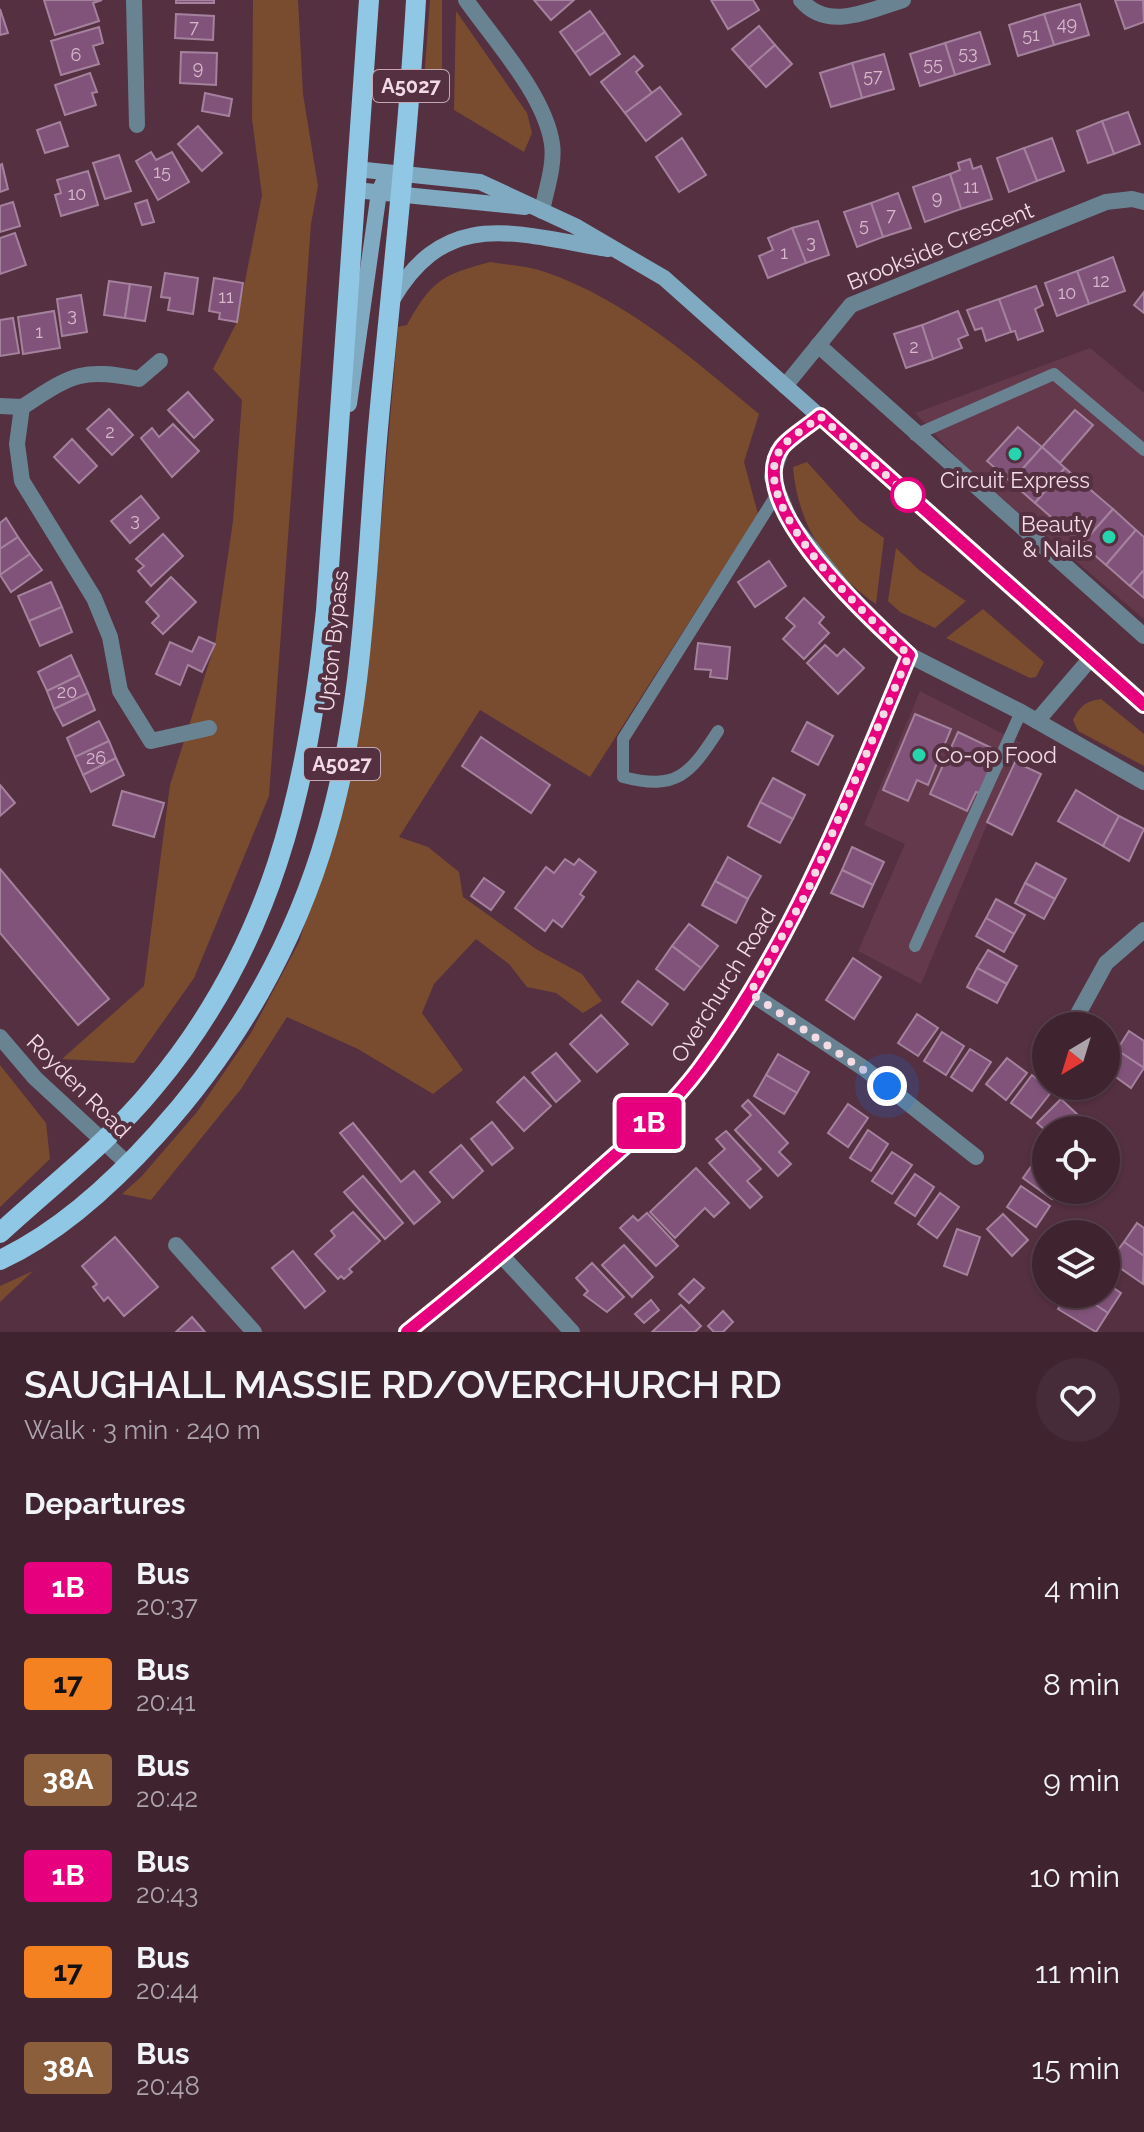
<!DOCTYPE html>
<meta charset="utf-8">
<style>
:root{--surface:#3f2430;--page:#462c38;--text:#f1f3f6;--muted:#ada4ab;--line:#58414c}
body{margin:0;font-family:Raleway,sans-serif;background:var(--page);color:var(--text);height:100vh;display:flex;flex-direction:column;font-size:30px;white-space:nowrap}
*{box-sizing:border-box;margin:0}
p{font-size:26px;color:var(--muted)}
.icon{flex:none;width:44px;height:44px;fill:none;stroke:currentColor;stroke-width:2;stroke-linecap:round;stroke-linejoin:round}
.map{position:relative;height:1332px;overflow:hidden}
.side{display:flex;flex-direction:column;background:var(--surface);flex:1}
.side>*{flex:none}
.badge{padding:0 16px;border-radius:6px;font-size:28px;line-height:52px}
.needle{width:52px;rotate:218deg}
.fabs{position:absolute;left:1032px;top:1012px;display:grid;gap:16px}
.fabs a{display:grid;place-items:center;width:88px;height:88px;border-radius:50%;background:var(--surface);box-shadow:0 2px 6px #0004,0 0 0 2px var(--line);font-size:40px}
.you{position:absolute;width:40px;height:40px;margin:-20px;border:6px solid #fff;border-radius:50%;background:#1a73e8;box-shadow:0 0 0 12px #1a73e833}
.map>.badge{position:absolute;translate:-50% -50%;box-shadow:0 0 0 4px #fff}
h2{padding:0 24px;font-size:30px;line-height:72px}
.round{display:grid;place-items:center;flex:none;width:84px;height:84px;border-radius:42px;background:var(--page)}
.overview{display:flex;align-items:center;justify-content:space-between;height:136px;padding:0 24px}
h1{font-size:38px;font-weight:600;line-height:60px}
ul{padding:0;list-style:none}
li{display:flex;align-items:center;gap:24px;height:96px;padding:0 24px}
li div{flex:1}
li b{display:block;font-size:30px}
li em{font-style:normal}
li .badge{min-width:88px;font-weight:700;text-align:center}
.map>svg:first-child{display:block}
</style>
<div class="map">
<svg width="1144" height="1332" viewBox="0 0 1144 1332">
<rect width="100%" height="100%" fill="#543040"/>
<g fill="#64394c">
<path d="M1090 348 1144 393V619L967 469 915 413Z"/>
<path d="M920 691 1021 743 921 984 858 951 905 844 864 825Z"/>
</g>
<g fill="#794c2f">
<path d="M253 0H298L303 94 318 186 311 224 269 796 194 978 134 1063 62 1059 144 986 170 785 215 644 233 521 242 400 213 369 237 322 262 195 252 119Z"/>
<path d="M430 0H442V99L423 94Z"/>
<path d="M456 11 527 113 532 133 524 152 454 110Z"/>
<path d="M490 262C508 265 528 266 545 272 627 300 694 360 759 414L744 462 758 514 590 777 480 710 399 837 428 847 459 872 463 897 536 949 582 974 602 1001 583 1013 556 993 527 987 509 964 476 939 434 984 422 1013 463 1070 433 1094 358 1049 287 1017 241 1089 151 1200 122 1194 141 1177 197 1112 251 1033 299 942 354 765 371 639 398 327 407 325C432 280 442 275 490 262Z"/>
<path d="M807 462 859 520 884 538 876 604C828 571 798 526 793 467Z"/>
<path d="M896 548 919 570 966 601 935 628 900 612 888 601Z"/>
<path d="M983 609 1044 662 1036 677 1030 678 946 638Z"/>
<path d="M1101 699 1144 734V766L1078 731 1073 720C1080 706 1086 701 1101 699Z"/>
<path d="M0 1065 46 1123 50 1159 0 1207Z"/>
<path d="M33 1271 0 1302V1286Z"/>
</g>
<g fill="#82537a" stroke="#a4829d" stroke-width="2">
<path d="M44 0H102L93 3 99 21 55 35Z"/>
<rect x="176" y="0" width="38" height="3"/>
<path d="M534 0H574L551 20Z"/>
<path d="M711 0H753L759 10 728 29Z"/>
<path d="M1115 0H1143L1144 22 1125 29Z"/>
<path d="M1080 4 1089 35 1054 45 1044 14Z"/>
<path d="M0 9 8 33 0 35Z"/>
<path d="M590 11 605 32 575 53 560 32Z"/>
<path d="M176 14 214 16 213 40 175 38Z"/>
<path d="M1044 14 1054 45 1018 56 1009 25Z"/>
<path d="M759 26 775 45 749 68 732 49Z"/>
<path d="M99 27 103 43 93 46 99 64 61 75 51 41Z"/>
<path d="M605 32 620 54 590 75 575 53Z"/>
<path d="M980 32 990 64 955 75 945 43Z"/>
<path d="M945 43 955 75 920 86 910 54Z"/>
<path d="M775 45 792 64 766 87 749 68Z"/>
<path d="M181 52 217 53 216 85 180 83Z"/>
<path d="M884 54 894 89 862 98 852 63Z"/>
<path d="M634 56 643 66 636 72 652 93 625 113 601 82Z"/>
<path d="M852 63 862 98 831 107 820 73Z"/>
<path d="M90 73 97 92 92 93 96 105 65 115 55 85Z"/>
<path d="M660 87 681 114 646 141 625 113Z"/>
<path d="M205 93 232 99 229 116 202 111Z"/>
<path d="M1128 112 1140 144 1114 154 1102 121Z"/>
<path d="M1102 121 1114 154 1088 163 1077 131Z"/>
<path d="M60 122 68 146 45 153 37 130Z"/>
<path d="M198 126 222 153 202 171 178 144Z"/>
<path d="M682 138 706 175 679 192 656 157Z"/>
<path d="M1052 138 1064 171 1037 181 1024 148Z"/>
<path d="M1024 148 1037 181 1009 192 997 158Z"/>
<path d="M151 152 156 160 172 152 189 182 158 200 136 161Z"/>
<path d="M119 155 131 191 105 199 93 163Z"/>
<path d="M970 159 973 169 981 166 992 199 961 209 950 174 960 170 958 163Z"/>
<path d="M2 164 8 189 0 192V165Z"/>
<path d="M88 171 98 205 61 216 55 195 61 193 57 180Z"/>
<path d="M950 174 961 209 925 222 913 187Z"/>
<path d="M898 193 911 228 883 237 871 203Z"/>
<path d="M147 200 154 222 142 225 135 204Z"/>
<path d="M13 202 20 226 0 232V206Z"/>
<path d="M871 203 883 237 857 247 844 212Z"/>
<path d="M818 221 829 255 806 263 792 228Z"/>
<path d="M792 228 806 263 768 278 759 256 773 250 768 238Z"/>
<path d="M15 233 26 265 0 274V238Z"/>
<path d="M1113 257 1125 291 1089 304 1077 271Z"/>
<path d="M1077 271 1089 304 1057 316 1045 283Z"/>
<path d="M165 273 198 278 193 314 168 310 170 298 161 297Z"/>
<path d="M214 278 243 283 237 322 219 319 220 313 209 311Z"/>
<path d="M109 281 130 284 125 318 104 315Z"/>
<path d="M130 284 151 287 145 321 125 318Z"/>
<path d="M1036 286 1043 305 1035 309 1043 331 1018 340 1015 331 1011 332 999 299Z"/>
<path d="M1144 292V313L1134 305Z"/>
<path d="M81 295 87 332 62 336 57 299Z"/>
<path d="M999 299 1011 332 986 341 982 328 975 330 967 310Z"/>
<path d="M54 311 60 348 23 354 18 317Z"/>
<path d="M958 311 968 335 958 339 962 348 933 359 922 325Z"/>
<path d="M13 318 19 353 0 356V320Z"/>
<path d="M922 325 933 359 906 368 894 334Z"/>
<path d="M188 392 213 420 194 438 168 410Z"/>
<path d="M109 409 133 435 112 455 87 429Z"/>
<path d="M1075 410 1093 425 1060 463 1042 447Z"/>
<path d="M173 424 199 451 172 477 141 438 152 428 159 437Z"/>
<path d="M1018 427 1042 447 1011 482 987 461Z"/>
<path d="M72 439 97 466 79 483 54 457Z"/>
<path d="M1042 447 1065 468 1035 503 1011 482Z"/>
<path d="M1065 468 1113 509 1082 544 1035 503Z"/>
<path d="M141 496 159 518 130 543 111 521Z"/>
<path d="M1113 509 1136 530 1106 565 1082 544Z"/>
<path d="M6 518 18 537 0 549V523Z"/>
<path d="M1136 530 1144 537V570L1130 586 1106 565Z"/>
<path d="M163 534 183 556 151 586 138 571 144 566 136 559Z"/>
<path d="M18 537 30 554 0 575V549Z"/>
<path d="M30 554 42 570 11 592 0 575Z"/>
<path d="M769 561 786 586 755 607 738 582Z"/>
<path d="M1144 570V598L1130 586Z"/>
<path d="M171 577 196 602 163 634 152 623 159 616 146 602Z"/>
<path d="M51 582 62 607 29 621 18 596Z"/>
<path d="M804 598 824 617 819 623 829 633 804 659 783 639 795 626 786 618Z"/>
<path d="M62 607 72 632 40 646 29 621Z"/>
<path d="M199 637 215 644 202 672 188 665 180 685 156 674 170 642 192 652Z"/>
<path d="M698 643 730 647 727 679 710 677 711 670 695 669Z"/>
<path d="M825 645 837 656 844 649 864 668 838 694 807 663Z"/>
<path d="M71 655 80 675 47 691 38 672Z"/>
<path d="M80 675 88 693 54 709 47 691Z"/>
<path d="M88 693 95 710 63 726 54 709Z"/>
<path d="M915 714 951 729 928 785 917 780 908 801 883 790Z"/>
<path d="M99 721 109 741 75 757 67 738Z"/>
<path d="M807 722 833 736 818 765 792 751Z"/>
<path d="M958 732 1000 752 981 794 976 792 967 811 930 794Z"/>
<path d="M481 737 550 785 531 813 462 766Z"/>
<path d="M109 741 116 758 83 775 75 757Z"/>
<path d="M116 758 124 775 91 792 83 775Z"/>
<path d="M1015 762 1041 774 1012 835 987 822Z"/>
<path d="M773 778 805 795 793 819 760 802Z"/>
<path d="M0 785 15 803 0 816Z"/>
<path d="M1076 790 1119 816 1103 846 1058 821Z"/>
<path d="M122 791 164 803 154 837 113 825Z"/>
<path d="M760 802 793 819 780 843 748 826Z"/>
<path d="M1119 816 1144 829 1129 861 1103 846Z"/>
<path d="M852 847 884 862 873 885 842 870Z"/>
<path d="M728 857 761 876 748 899 715 881Z"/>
<path d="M565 859 574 865 579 859 596 872 580 894 584 897 562 927 553 920 545 931 515 908 546 867 554 873Z"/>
<path d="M1036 863 1066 879 1055 899 1025 883Z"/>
<path d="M0 869 109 999 78 1025 0 933Z"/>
<path d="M842 870 873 885 863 907 831 893Z"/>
<path d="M484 878 504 892 491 910 471 896Z"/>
<path d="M715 881 748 899 736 923 702 905Z"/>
<path d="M1025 883 1055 899 1044 919 1015 903Z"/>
<path d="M996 899 1025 915 1014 934 986 918Z"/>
<path d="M986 918 1014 934 1004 952 976 936Z"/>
<path d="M689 924 718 946 701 968 672 946Z"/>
<path d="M672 946 701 968 684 990 656 969Z"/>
<path d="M988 950 1017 966 1007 984 977 968Z"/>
<path d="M853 958 881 977 854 1019 826 1000Z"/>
<path d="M977 968 1007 984 997 1003 967 987Z"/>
<path d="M638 981 668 1004 652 1025 622 1002Z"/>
<path d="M917 1014 938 1028 918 1056 898 1043Z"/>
<path d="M601 1015 628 1044 597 1072 570 1044Z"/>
<path d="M1129 1031 1144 1041V1068L1117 1050Z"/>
<path d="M942 1032 964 1046 946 1075 924 1061Z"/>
<path d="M970 1049 991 1062 972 1091 951 1077Z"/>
<path d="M1117 1050 1144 1068 1131 1088 1106 1070Z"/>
<path d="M556 1053 580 1081 556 1102 532 1073Z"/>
<path d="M778 1054 809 1072 797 1093 766 1075Z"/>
<path d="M1007 1058 1027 1073 1006 1100 986 1084Z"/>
<path d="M766 1075 797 1093 784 1114 754 1096Z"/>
<path d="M1032 1075 1052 1091 1031 1118 1011 1103Z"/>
<path d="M524 1077 551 1106 524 1131 497 1102Z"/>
<path d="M1061 1099 1080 1117 1066 1130 1046 1131 1037 1123Z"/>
<path d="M748 1100 788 1143 779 1152 791 1164 778 1176 735 1130 751 1115 742 1106Z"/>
<path d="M848 1104 868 1118 848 1147 828 1133Z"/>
<path d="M492 1122 513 1148 492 1165 471 1139Z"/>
<path d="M353 1123 401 1182 414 1171 440 1202 414 1224 340 1133Z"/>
<path d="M868 1130 888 1144 871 1171 850 1158Z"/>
<path d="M726 1131 761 1169 747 1181 762 1197 750 1208 709 1163 725 1149 716 1139Z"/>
<path d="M461 1145 483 1171 453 1198 430 1172Z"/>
<path d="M1044 1148 1046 1190H1058L1052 1199 1023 1178Z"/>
<path d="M892 1152 912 1165 892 1194 872 1181Z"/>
<path d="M696 1168 729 1203 714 1217 705 1208 675 1238 650 1212Z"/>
<path d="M915 1174 934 1187 915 1216 895 1203Z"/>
<path d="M363 1176 403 1223 385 1239 344 1192Z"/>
<path d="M1021 1186 1050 1206 1036 1227 1007 1207Z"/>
<path d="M940 1193 959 1207 937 1238 918 1224Z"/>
<path d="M353 1212 380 1241 349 1269 352 1272 344 1279 341 1276 338 1279 315 1254 335 1236 331 1231Z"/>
<path d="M647 1213 678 1246 656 1266 620 1228 633 1216 638 1221Z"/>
<path d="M1003 1214 1028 1240 1012 1256 987 1229Z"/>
<path d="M1137 1223 1144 1228V1256L1124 1242Z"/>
<path d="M957 1229 980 1237 967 1275 944 1266Z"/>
<path d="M115 1237 158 1287 124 1316 108 1297 104 1301 93 1287 97 1284 82 1266Z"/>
<path d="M1124 1242 1144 1256 1143 1284 1110 1261Z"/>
<path d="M624 1245 653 1277 632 1297 602 1265Z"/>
<path d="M293 1251 325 1291 305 1308 272 1268Z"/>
<path d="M592 1263 624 1297 607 1312 584 1295 588 1291 576 1278Z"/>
<path d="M694 1279 704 1288 689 1303 679 1294Z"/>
<path d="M1106 1283 1121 1293 1108 1313 1079 1294H1106Z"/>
<path d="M1068 1294H1079L1108 1313 1096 1332 1058 1309Z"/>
<path d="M651 1300 659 1310 644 1323 635 1314Z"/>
<path d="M681 1305 701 1326 695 1332H652Z"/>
<path d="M723 1311 733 1322 723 1332H714L708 1326Z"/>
<path d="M192 1317 205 1332H176Z"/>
</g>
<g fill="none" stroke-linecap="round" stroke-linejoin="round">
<g stroke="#698392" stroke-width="12">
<path d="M915 435 1054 374 1144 450"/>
<path d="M718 731C690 774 677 791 623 777V739L777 494"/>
<path d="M915 946 1021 712"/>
</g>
<g stroke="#698392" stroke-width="16">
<path d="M134 0 137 125"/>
<path d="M466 0C494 40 545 95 552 144 555 165 546 190 542 211"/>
<path d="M801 0C828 32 869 10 903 0"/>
<path d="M818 345 1144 636"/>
<path d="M785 386 851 305 1106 202 1132 199 1144 202"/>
<path d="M0 406 22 407"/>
<path d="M22 407 17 444 22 481 94 598 110 637 120 691 151 741 209 728"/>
<path d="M22 407C71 376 79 367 139 379L160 361"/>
<path d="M820 416 782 447 772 477 791 523 852 599 909 655 1021 712 1144 782"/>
<path d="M1037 721 1091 658"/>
<path d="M750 993 865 1069 976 1157"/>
<path d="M1073 1023 1106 963 1144 930"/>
<path d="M0 1037 35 1078 129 1165"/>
<path d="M176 1245 254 1332"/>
<path d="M502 1256 572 1332"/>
<path d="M407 1332C472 1280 534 1227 596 1172 632 1140 670 1108 699 1069 792 943 849 799 909 655"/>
</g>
<g stroke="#7faac1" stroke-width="16">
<path d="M356 169 480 182 575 226 664 278 1144 705"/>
<path d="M355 190 525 207"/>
<path d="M392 300C447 205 518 235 608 249"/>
<path d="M349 404 379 192 383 183 401 173"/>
</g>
<g stroke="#90c7e5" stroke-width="20">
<path d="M0 1233C52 1185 109 1142 154 1087 272 946 308 789 326 610L369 0"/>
<path d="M0 1260C60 1232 113 1183 157 1134 235 1048 295 944 327 832 366 699 366 555 379 417 392 278 408 139 416 0"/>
</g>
</g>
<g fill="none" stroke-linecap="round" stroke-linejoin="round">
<defs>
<path id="line" d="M407 1332C472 1280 535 1227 596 1172 632 1140 670 1108 699 1069 792 944 849 799 909 655 872 620 740 503 782 447 791 436 809 426 820 416L1144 705"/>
</defs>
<use href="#line" stroke="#fff" stroke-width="18"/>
<use href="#line" stroke="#e6007e" stroke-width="12"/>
<path stroke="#f2dbe4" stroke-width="8" stroke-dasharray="0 14.4" d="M887 1086 750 993 807 892 909 655C872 620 740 503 782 447 791 436 809 426 820 416L908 495"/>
</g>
<g fill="#25d5ae" stroke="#543040" stroke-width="3">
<circle cx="1015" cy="454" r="8"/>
<circle cx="1109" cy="537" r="8"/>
<circle cx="919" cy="755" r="8"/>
</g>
<circle fill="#fff" stroke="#e6007e" stroke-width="4" cx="908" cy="495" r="16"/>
<g text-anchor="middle" stroke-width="8" stroke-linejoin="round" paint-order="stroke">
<g font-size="18" fill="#d6b9ca">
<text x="1067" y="30">49</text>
<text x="194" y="33">7</text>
<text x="1031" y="41">51</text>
<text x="968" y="59">53</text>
<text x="76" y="61">6</text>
<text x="933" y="70">55</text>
<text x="198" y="74">9</text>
<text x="873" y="82">57</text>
<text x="162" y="178">15</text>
<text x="971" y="193">11</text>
<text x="77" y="200">10</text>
<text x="937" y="204">9</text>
<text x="891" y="221">7</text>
<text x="864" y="231">5</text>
<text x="811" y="248">3</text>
<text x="784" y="259">1</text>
<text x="1101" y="287">12</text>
<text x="1067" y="299">10</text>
<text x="226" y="303">11</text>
<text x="72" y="321">3</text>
<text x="39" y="338">1</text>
<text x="914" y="353">2</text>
<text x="110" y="438">2</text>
<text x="135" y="526">3</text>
<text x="67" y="698">20</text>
<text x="96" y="764">26</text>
</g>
<g fill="#543040" stroke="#c3a8b3" stroke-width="2">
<rect x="373" y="70" width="76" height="32" rx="6"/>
<rect x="304" y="748" width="76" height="32" rx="6"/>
</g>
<g font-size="20" font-weight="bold" fill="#f2dbe4">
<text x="411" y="93">A5027</text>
<text x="342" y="771">A5027</text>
</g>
<g font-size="22" fill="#f2dbe4" stroke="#543040">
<text transform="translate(940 246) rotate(-22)" y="8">Brookside Crescent</text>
<text transform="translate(333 641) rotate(-84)" y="8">Upton Bypass</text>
<text transform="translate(723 985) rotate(-58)" y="8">Overchurch Road</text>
<text transform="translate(79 1086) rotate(45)" y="8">Royden Road</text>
</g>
<g font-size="22" fill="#f2dbe4" stroke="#543040">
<text x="1015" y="488">Circuit Express</text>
<text x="1093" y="532" text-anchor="end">Beauty<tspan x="1093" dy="25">&amp; Nails</tspan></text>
<text x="935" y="763" text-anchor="start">Co-op Food</text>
</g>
</g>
</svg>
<div class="fabs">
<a><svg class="needle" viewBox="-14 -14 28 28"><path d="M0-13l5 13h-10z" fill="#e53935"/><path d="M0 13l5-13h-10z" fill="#ada4ab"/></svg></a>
<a><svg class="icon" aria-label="locate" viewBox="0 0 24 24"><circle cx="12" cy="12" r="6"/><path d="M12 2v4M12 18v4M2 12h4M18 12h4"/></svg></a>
<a><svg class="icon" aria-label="layers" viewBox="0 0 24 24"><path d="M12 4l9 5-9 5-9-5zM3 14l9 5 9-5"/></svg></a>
</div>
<div class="you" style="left:887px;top:1086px"></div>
<b class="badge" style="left:649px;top:1123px;background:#e6007e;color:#fff">1B</b>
</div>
<section class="side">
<div class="overview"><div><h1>SAUGHALL MASSIE RD/OVERCHURCH RD</h1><p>Walk · 3 min · 240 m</p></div><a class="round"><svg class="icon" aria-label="heart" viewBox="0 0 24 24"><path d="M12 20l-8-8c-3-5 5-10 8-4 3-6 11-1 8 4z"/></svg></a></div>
<h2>Departures</h2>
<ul>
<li><span class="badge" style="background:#e6007e;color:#fff">1B</span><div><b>Bus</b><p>20:37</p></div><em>4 min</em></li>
<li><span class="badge" style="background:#f58220;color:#111">17</span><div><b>Bus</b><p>20:41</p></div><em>8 min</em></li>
<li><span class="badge" style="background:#8b5e3c;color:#fff">38A</span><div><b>Bus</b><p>20:42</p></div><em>9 min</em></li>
<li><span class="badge" style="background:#e6007e;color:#fff">1B</span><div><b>Bus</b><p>20:43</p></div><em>10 min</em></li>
<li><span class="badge" style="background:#f58220;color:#111">17</span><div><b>Bus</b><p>20:44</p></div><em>11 min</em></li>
<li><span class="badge" style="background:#8b5e3c;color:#fff">38A</span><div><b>Bus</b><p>20:48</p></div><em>15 min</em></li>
</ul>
</section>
